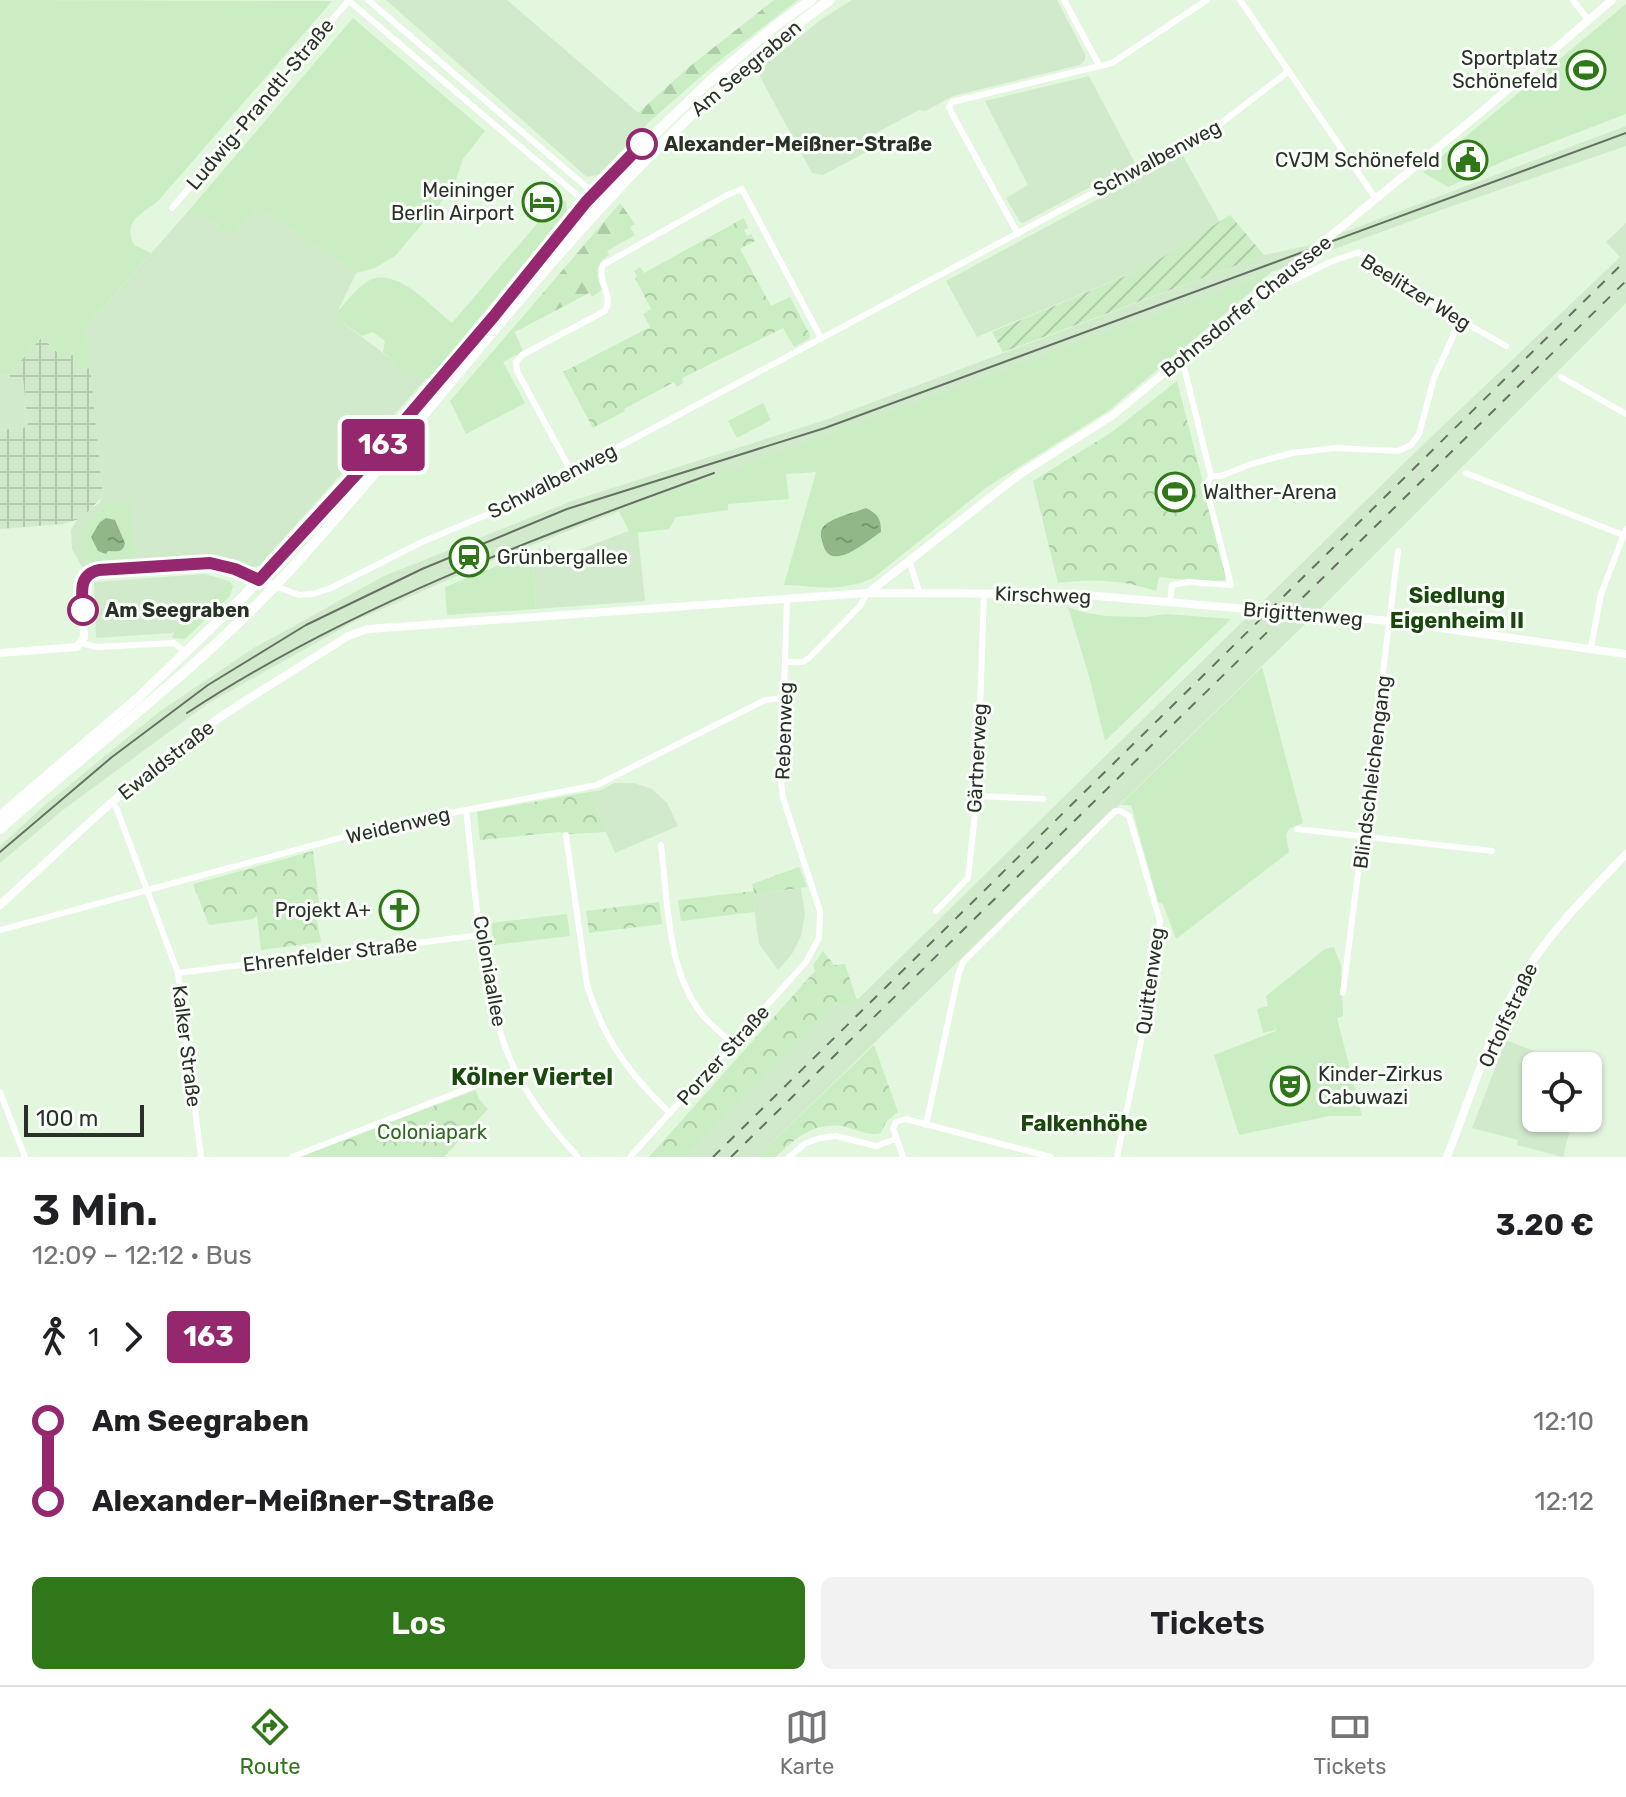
<!DOCTYPE html>
<html lang="de">
<meta charset="utf-8">
<style>
:root{--surface:#fff;--page:#f2f2f2;--text:#202124;--muted:#757577;--line:#e0e0e0;--accent:#30771a}
body{margin:0;font-family:Rubik,sans-serif;background:var(--page);color:var(--text);height:100vh;display:flex;flex-direction:column;font-size:30px;white-space:nowrap}
*{box-sizing:border-box;margin:0}
p{font-size:26px;color:var(--muted)}
.icon{flex:none;width:44px;height:44px;fill:none;stroke:currentColor;stroke-width:2;stroke-linecap:round;stroke-linejoin:round}
.map{position:relative;height:1157px;overflow:hidden}
.panel{display:flex;flex-direction:column;background:var(--surface);flex:1}
.panel>*{flex:none}
.badge{padding:0 16px;border-radius:6px;font-size:28px;line-height:52px}
.controls{position:absolute;left:1522px;top:1052px;display:grid;gap:16px}
.controls a{display:grid;place-items:center;width:80px;height:80px;border-radius:12px;background:var(--surface);box-shadow:0 2px 6px #0004;font-size:40px}
.scale{position:absolute;left:24px;bottom:20px;width:120px;box-sizing:border-box;padding-left:8px;border:4px solid #2a3128;border-top:0;font-size:22px;line-height:28px;white-space:nowrap;color:#2a3128;-webkit-text-stroke:6px #fafff9;paint-order:stroke}
.map>.badge{position:absolute;translate:-50% -50%;box-shadow:0 0 0 4px #fff}
.legs{display:flex;align-items:center;gap:12px;height:88px;padding:0 32px;font-size:26px}
.legs p{margin-inline-start:auto}
.overview{display:flex;align-items:center;justify-content:space-between;height:136px;padding:0 32px}
h1{font-size:44px;font-weight:600;line-height:60px}
.button{display:flex;gap:16px;margin-top:auto;padding:16px 32px}
.button a{flex:1;height:92px;border-radius:12px;background:var(--accent);color:#fff;font-size:32px;font-weight:600;line-height:92px;text-align:center}
.button a+a{background:var(--page);color:var(--text)}
ul{padding:0 32px;list-style:none}
li{display:flex;align-items:center;gap:28px;height:80px;font-size:30px}
li i{display:grid;place-items:center;width:12px;height:100%;margin:0 10px;background:currentColor}
li i::after{content:'';width:20px;height:20px;margin:-10px;border:6px solid;border-radius:50%;background:var(--surface)}
li p{margin-inline-start:auto}
li:first-child i{background:linear-gradient(#0000 50%,currentColor 0)}
li:last-child i{background:linear-gradient(currentColor 50%,#0000 0)}
.menu{display:flex;justify-content:space-around;align-items:center;height:112px;border-top:2px solid var(--line);background:var(--surface);font-size:22px;color:var(--muted)}
.menu a{display:grid;justify-items:center;gap:4px}
.menu .current{color:var(--accent)}
.map>svg:first-child{display:block}
</style>
<div class="map">
<svg width="1626" height="1157" viewBox="0 0 1626 1157">
<defs>
<pattern id="industrial-grid" width="8" height="8" patternUnits="userSpaceOnUse" patternTransform="scale(2)"><rect width="8" height="8" fill="#d2eacc"/><path d="M0 4h8M4 0v8" fill="none" stroke="#b4c9af"/></pattern>
<pattern id="forest-firs" width="22" height="20" patternUnits="userSpaceOnUse" patternTransform="scale(2)"><rect width="22" height="20" fill="#cbedc3"/><path d="M5 1l3.5 6h-7zM16 11l3.5 6h-7z" fill="#aecca8"/></pattern>
<pattern id="park-crowns" width="20" height="18" patternUnits="userSpaceOnUse" patternTransform="scale(2)"><rect width="20" height="18" fill="#cbedc3"/><path d="M2 6a3 3 0 1 1 6 0M12 15a3 3 0 1 1 6 0" fill="none" stroke="#aecca8"/></pattern>
<pattern id="garden-furrows" width="10" height="10" patternUnits="userSpaceOnUse" patternTransform="scale(2)"><rect width="10" height="10" fill="#cbedc3"/><path d="M-1 1l2-2M0 10L10 0M9 11l2-2" fill="none" stroke="#aecca8"/></pattern>
<pattern id="water-ripples" width="26" height="14" patternUnits="userSpaceOnUse" patternTransform="scale(2)"><rect width="26" height="14" fill="#91b688"/><path d="M2 4q2-2 4 0t4 0M15 11q2-2 4 0t4 0" fill="none" stroke="#77956f"/></pattern>
</defs>
<rect width="100%" height="100%" fill="#e2f7dd"/>
<g fill="#d2eacc">
<path d="M386 0H507L649 122 598 175 587 177Z"/>
<path d="M852 0H1057L1085 54V60L1080 65 953 96 925 111 919 110 876 133 872 149 823 175 812 173 757 71 822 19Z"/>
<path d="M1089 76 1135 163 1023 223 1020 222 1006 198 1028 185 985 101Z"/>
<path d="M1626 126V146L1441 210 619 511 486 563 355 621 207 704 63 810 0 863V846L46 804 159 712 252 649 384 576 572 501 828 419 1264 255 1307 246Z"/>
<path d="M1182 154 1220 222 1147 267 977 337 946 281Z"/>
<path d="M257 207 356 273 335 317 410 373 426 379 259 566 253 567 215 557 82 567 72 549 71 530 78 518 99 503 103 496 85 328 184 216 193 212 204 214 231 236Z"/>
<path d="M1626 223V303L1299 630 757 1157H685L835 1002 854 1003 1405 462 1620 257 1606 242Z"/>
<path d="M9 374 12 379 23 378 28 427 0 430V375Z"/>
<path d="M635 532 638 534 645 601 536 609 532 552 549 545 555 559 618 535Z"/>
<path d="M205 574 229 581 172 633 96 638 94 582Z"/>
<path d="M614 783H634L652 789 667 803 678 826 615 853 589 792 601 790Z"/>
<path d="M801 888 805 915 801 936 792 954 778 970 759 944 752 894Z"/>
<path d="M1506 1040 1571 1066H1536V1118H1573L1563 1157 1517 1145 1518 1140 1472 1128Z"/>
</g>
<path fill="url(#industrial-grid)" d="M42 337 61 356 73 355 74 370 90 368 103 496 82 518 63 524 0 529V430L28 427 23 378 11 379 9 374Z"/>
<g fill="#cbedc3">
<path d="M0 0 332 1 158 201C142 214 122 221 134 245L151 253 85 328 90 368 74 370 73 355 61 356 42 337 9 374 0 375Z"/>
<path d="M1626 4V114L1506 160 1448 187 1423 172Z"/>
<path d="M353 18 485 131 463 159 453 188 395 256 375 268 356 273 257 207 231 236C216 224 204 209 184 216Z"/>
<path d="M560 197 566 203 567 211 430 378C412 380 397 363 383 352L385 341 373 332 362 336 335 317 334 315C344 305 354 291 365 283 394 262 432 308 452 323Z"/>
<path d="M1271 272 1259 285 1108 411 987 487 873 578C838 593 819 586 784 585L816 472 786 474 789 499 728 504V510L676 517 669 529 618 535 629 531 619 511Z"/>
<path d="M513 328 523 351 503 362 525 403 466 434 450 401Z"/>
<path d="M763 403 771 420 737 438 728 421Z"/>
<path d="M131 503 135 561C118 562 81 571 80 545 79 542 80 534 81 532 87 522 101 512 109 504Z"/>
<path d="M532 552 536 609 447 615 445 587Z"/>
<path d="M229 581 233 586 230 596 185 639 172 638 175 630Z"/>
<path d="M1068 607 1082 612 1105 616 1146 617 1166 614 1231 619 1105 741 1089 676Z"/>
<path d="M1262 667 1303 823 1290 828 1286 834 1289 852 1176 939 1163 904 1158 902 1131 805H1120Z"/>
<path d="M1334 947 1341 966 1343 1016 1337 1018 1362 1116H1329L1239 1135 1214 1055 1276 1031 1273 1021 1275 1030 1263 1033 1257 1009 1268 1006 1266 996 1325 949Z"/>
</g>
<g fill="url(#forest-firs)">
<path d="M774 0H798L714 65 649 122 638 113 689 67Z"/>
<path d="M620 203 635 224 630 227 635 235 607 251 609 255C594 264 596 276 602 290L592 297 589 293 515 332 513 328Z"/>
</g>
<g fill="url(#park-crowns)">
<path d="M744 218 748 228 744 230 747 236 751 234 755 241 740 249 771 306 790 297 810 335 809 339 794 347 783 328 682 378 683 383 677 387 674 382 624 409 625 411 593 428 563 372 650 327 643 314 651 309 635 278 637 277 634 271 640 267 644 273Z"/>
<path d="M1177 381 1226 573 1225 580 1215 583 1159 577 1156 591C1124 580 1091 578 1058 583L1033 481 1112 432Z"/>
<path d="M589 792 606 832 571 834 559 832 480 840 477 812Z"/>
<path d="M313 851 321 919 317 920 321 942 261 950 257 915 253 919 209 925 193 884Z"/>
<path d="M799 867 807 887 753 894 754 912 681 921 678 900 754 891 752 884Z"/>
<path d="M659 902 662 924 589 933 586 911Z"/>
<path d="M567 914 570 936 494 945 491 923Z"/>
<path d="M823 951 834 965 845 964 857 1000 854 1003H835L685 1157H649L815 971 813 965Z"/>
<path d="M874 1045 898 1112 886 1122 881 1133C869 1136 861 1131 850 1128 819 1119 797 1136 776 1157H757Z"/>
<path d="M476 1090 479 1099 488 1109 444 1157H299Z"/>
</g>
<path fill="url(#garden-furrows)" d="M1230 215 1264 255 1003 352 992 332 1147 267Z"/>
<g fill="url(#water-ripples)">
<path d="M866 508C878 514 881 519 881 532 867 541 830 574 823 544 821 538 819 531 824 526 833 517 854 513 866 508Z"/>
<path d="M106 518 115 520 125 543C123 554 116 551 108 551L106 554 98 551 91 537 100 522Z"/>
</g>
<g fill="none" stroke-linecap="round" stroke-linejoin="round">
<g stroke="#fff" stroke-width="6">
<path d="M348 0 596 211"/>
<path d="M368 0 604 202"/>
<path d="M1064 0 1099 65"/>
<path d="M1240 0 1376 199"/>
<path d="M1573 0 1588 20"/>
<path d="M172 208 349 0"/>
<path d="M1018 234 951 112 949 107 952 102 1112 63 1207 0"/>
<path d="M1284 276 1290 282 1330 262 1359 252 1397 284 1506 346"/>
<path d="M1182 359 1211 476H1221L1251 464 1292 453 1336 448 1398 451 1411 445 1419 434 1434 378 1460 321"/>
<path d="M1561 377 1626 414"/>
<path d="M572 473 517 371 516 362 522 355 605 311C614 294 596 281 603 265L727 195 742 189 821 338"/>
<path d="M1466 473 1623 535"/>
<path d="M909 560 920 594"/>
<path d="M275 586 299 595 313 594 331 588 422 542 510 505 1216 127 1289 71"/>
<path d="M1170 602 1172 585 1188 582 1231 585 1206 487 1211 476"/>
<path d="M82 643 96 647 174 643 185 652"/>
<path d="M1591 647 1601 594 1626 529"/>
<path d="M786 662H803L809 658 860 606 867 593"/>
<path d="M977 796 1043 799"/>
<path d="M112 802 116 807 178 973 201 1157"/>
<path d="M466 810C476 891 479 993 514 1068 530 1101 553 1130 578 1157"/>
<path d="M1297 829 1492 851"/>
<path d="M566 835 587 985C604 1040 629 1074 670 1113"/>
<path d="M661 845C668 901 666 973 705 1018 714 1027 724 1036 733 1044"/>
<path d="M936 911 968 878 977 796 984 593"/>
<path d="M0 930 362 832 414 820 597 785 765 700 784 698"/>
<path d="M178 973 481 935"/>
<path d="M1343 993 1398 551"/>
<path d="M0 1092 25 1157"/>
<path d="M926 1125 958 976 963 962 1115 811H1121L1129 816 1160 921 1145 1022 1117 1157"/>
<path d="M292 1157 515 1070"/>
<path d="M630 1157 806 962 819 938 820 911 783 798 781 782 787 600"/>
<path d="M789 1157 806 1143 820 1138 836 1136 876 1146 896 1139"/>
<path d="M903 1157 893 1128 896 1122 906 1119 1051 1157"/>
</g>
<g stroke="#fff" stroke-width="8">
<path d="M868 593 1020 474 1113 415 1480 113 1612 0"/>
<path d="M0 653 77 647 84 637 82 583 93 571 210 563 235 569 274 586"/>
<path d="M0 905C56 854 110 801 169 754 226 710 288 675 348 636L368 629 867 593 1073 594 1390 621 1626 654"/>
<path d="M1447 1157C1469 1101 1492 1026 1523 976 1551 930 1590 892 1626 854"/>
</g>
<g stroke="#fff" stroke-width="10">
<path d="M0 816 138 698 244 596 399 427 606 181 712 79 775 26 811 0"/>
<path d="M0 829C96 743 201 667 288 572 466 378 613 154 830 0"/>
</g>
<g stroke="#657162" stroke-width="2">
<path d="M187 713C350 606 532 539 714 473"/>
<path d="M0 852 112 757 208 685 306 625 422 569 567 509 825 428 1626 133"/>
</g>
<g stroke="#657162" stroke-width="2" stroke-dasharray="10 10" stroke-linecap="butt">
<path d="M713 1157 1626 260"/>
<path d="M731 1157 1626 281"/>
</g>
</g>
<g fill="none" stroke-linecap="round" stroke-linejoin="round">
<defs>
<path id="line-1" d="M83 610C82 592 78 575 99 570L210 563 235 569 259 580 388 440 494 316 586 202 642 144"/>
</defs>
<use href="#line-1" stroke="#fff" stroke-width="18"/>
<use href="#line-1" stroke="#95276e" stroke-width="12"/>
</g>
<defs>
<symbol id="stadium-ring" viewBox="-11 -11 22 22"><circle r="9.5" fill="#fafff9" stroke="#30771a" stroke-width="1.5"/><path d="M0-5a6.5 5 0 1 0 0 10a6.5 5 0 1 0 0-10ZM-3.5-1.8h7v3.6h-7Z" fill="#30771a"/></symbol>
<symbol id="civic-ring" viewBox="-11 -11 22 22"><circle r="9.5" fill="#fafff9" stroke="#30771a" stroke-width="1.5"/><path d="M-.6-6.5H3V-4.5H.6V-3L4-1V1h2V6H-6V1h2V-1L-.6-3ZM-1.2 2.5V6h2.4V2.5Z" fill="#30771a"/></symbol>
<symbol id="hotel-ring" viewBox="-11 -11 22 22"><circle r="9.5" fill="#fafff9" stroke="#30771a" stroke-width="1.5"/><path d="M-6-4.5h1.5V1H6V5H4.5V3h-9V5H-6ZM-4 0a1.8 1.8 0 1 1 3.6 0ZM.5 0V-2.5h3Q6-2.5 6 0Z" fill="#30771a"/></symbol>
<symbol id="station-ring" viewBox="-11 -11 22 22"><circle r="9.5" fill="#fafff9" stroke="#30771a" stroke-width="1.5"/><path d="M-3-6H3Q5-6 5-4V2Q5 4 3 4L4.5 6H3L1.5 4h-3L-3 6H-4.5L-3 4Q-5 4-5 2V-4Q-5-6-3-6ZM-3.5-4v3h7v-3ZM-3.5 1v1.5H-2V1ZM2 1v1.5H3.5V1Z" fill="#30771a"/></symbol>
<symbol id="church-ring" viewBox="-11 -11 22 22"><circle r="9.5" fill="#fafff9" stroke="#30771a" stroke-width="1.5"/><path d="M-1.2-6h2.4v3.5h3.3v2.4h-3.3V6h-2.4V-.1h-3.3v-2.4h3.3Z" fill="#30771a"/></symbol>
<symbol id="theatre-ring" viewBox="-11 -11 22 22"><circle r="9.5" fill="#fafff9" stroke="#30771a" stroke-width="1.5"/><path d="M-5-5.5Q0-4 5-5.5V0Q5 5 0 6Q-5 5-5 0ZM-3.3-2.5H-1v1.5H-3.3ZM1-2.5H3.3v1.5H1ZM-2.8 1Q0 5.5 2.8 1Z" fill="#30771a"/></symbol>
</defs>
<g fill-rule="evenodd">
<use href="#stadium-ring" x="1564" y="48" width="44" height="44"/>
<use href="#civic-ring" x="1446" y="138" width="44" height="44"/>
<use href="#hotel-ring" x="520" y="180" width="44" height="44"/>
<use href="#stadium-ring" x="1153" y="470" width="44" height="44"/>
<use href="#station-ring" x="447" y="535" width="44" height="44"/>
<use href="#church-ring" x="377" y="888" width="44" height="44"/>
<use href="#theatre-ring" x="1268" y="1064" width="44" height="44"/>
</g>
<g fill="#fff" stroke="#95276e" stroke-width="4">
<circle cx="642" cy="144" r="14"/>
<circle cx="83" cy="610" r="14"/>
</g>
<g text-anchor="middle" stroke-width="6" stroke-linejoin="round" paint-order="stroke">
<g font-size="20" fill="#2a3128" stroke="#fafff9" text-anchor="end">
<text x="1558" y="65">Sportplatz<tspan x="1558" dy="23">Schönefeld</tspan></text>
<text x="1440" y="167">CVJM Schönefeld</text>
<text x="514" y="197">Meininger<tspan x="514" dy="23">Berlin Airport</tspan></text>
<text x="1203" y="499" text-anchor="start">Walther-Arena</text>
<text x="497" y="564" text-anchor="start">Grünbergallee</text>
<text x="371" y="917">Projekt A+</text>
<text x="1318" y="1081" text-anchor="start">Kinder-Zirkus<tspan x="1318" dy="23">Cabuwazi</tspan></text>
</g>
<g font-size="20" fill="#2a3128" stroke="#fafff9">
<text transform="translate(746 68) rotate(-40)" y="7">Am Seegraben</text>
<text transform="translate(260 104) rotate(-50)" y="7">Ludwig-Prandtl-Straße</text>
<text transform="translate(1157 158) rotate(-28)" y="7">Schwalbenweg</text>
<text transform="translate(1416 292) rotate(32)" y="7">Beelitzer Weg</text>
<text transform="translate(1246 306) rotate(-39)" y="7">Bohnsdorfer Chaussee</text>
<text transform="translate(552 481) rotate(-27)" y="7">Schwalbenweg</text>
<text transform="translate(1043 595) rotate(2)" y="7">Kirschweg</text>
<text transform="translate(1303 614) rotate(5)" y="7">Brigittenweg</text>
<text transform="translate(784 731) rotate(-88)" y="7">Rebenweg</text>
<text transform="translate(977 758) rotate(-87)" y="7">Gärtnerweg</text>
<text transform="translate(166 760) rotate(-38)" y="7">Ewaldstraße</text>
<text transform="translate(1372 772) rotate(-83)" y="7">Blindschleichengang</text>
<text transform="translate(398 825) rotate(-13)" y="7">Weidenweg</text>
<text transform="translate(330 954) rotate(-7)" y="7">Ehrenfelder Straße</text>
<text transform="translate(490 971) rotate(80)" y="7">Coloniaallee</text>
<text transform="translate(1150 981) rotate(-82)" y="7">Quittenweg</text>
<text transform="translate(1508 1015) rotate(-65)" y="7">Ortolfstraße</text>
<text transform="translate(187 1046) rotate(83)" y="7">Kalker Straße</text>
<text transform="translate(723 1055) rotate(-48)" y="7">Porzer Straße</text>
</g>
<g font-size="20" font-weight="bold" fill="#2a3128" stroke="#fafff9" text-anchor="start">
<text x="664" y="151">Alexander-Meißner-Straße</text>
<text x="105" y="617">Am Seegraben</text>
</g>
<g font-size="20" fill="#336326" stroke="#fafff9">
<text x="432" y="1139">Coloniapark</text>
</g>
<g font-size="22" font-weight="bold" fill="#1a470d" stroke="#fafff9">
<text x="1457" y="603">Siedlung<tspan x="1457" dy="25">Eigenheim II</tspan></text>
<text x="1084" y="1131">Falkenhöhe</text>
</g>
<g font-size="24" font-weight="bold" fill="#1a470d" stroke="#fafff9">
<text x="532" y="1085">Kölner Viertel</text>
</g>
</g>
</svg>
<div class="controls">
<a><svg class="icon" aria-label="locate" viewBox="0 0 24 24"><circle cx="12" cy="12" r="6"/><path d="M12 2v4M12 18v4M2 12h4M18 12h4"/></svg></a>
</div>
<div class="scale">100 m</div>
<b class="badge" style="left:383px;top:445px;background:#95276e;color:#fff">163</b>
</div>
<section class="panel">
<div class="overview"><div><h1>3 Min.</h1><p>12:09 – 12:12 · Bus</p></div><b>3.20 €</b></div>
<div class="legs"><svg class="icon" aria-label="walk" viewBox="0 0 24 24"><circle cx="13" cy="4" r="2"/><path d="M13 8l-2 6 4 7M11 14l-3 7M7 12l3-4h3l4 4"/></svg>1<svg class="icon" aria-label="forward" viewBox="0 0 24 24"><path d="M9 5l7 7-7 7"/></svg><b class="badge" style="background:#95276e;color:#fff">163</b></div>
<ul>
<li><i style="color:#95276e"></i><b>Am Seegraben</b><p>12:10</p></li>
<li><i style="color:#95276e"></i><b>Alexander-Meißner-Straße</b><p>12:12</p></li>
</ul>
<div class="button"><a>Los</a><a>Tickets</a></div>
</section>
<nav class="menu">
<a class="current"><svg class="icon" aria-label="directions" viewBox="0 0 24 24"><path d="M12 3l9 9-9 9-9-9zM9 14v-3h6M13 9l2 2-2 2"/></svg>Route</a>
<a><svg class="icon" aria-label="map" viewBox="0 0 24 24"><path d="M3 6l6-2 6 2 6-2v14l-6 2-6-2-6 2zM9 4v14M15 6v14"/></svg>Karte</a>
<a><svg class="icon" aria-label="tickets" viewBox="0 0 24 24"><path d="M3 7h18v10H3zM15 7v10"/></svg>Tickets</a>
</nav>
